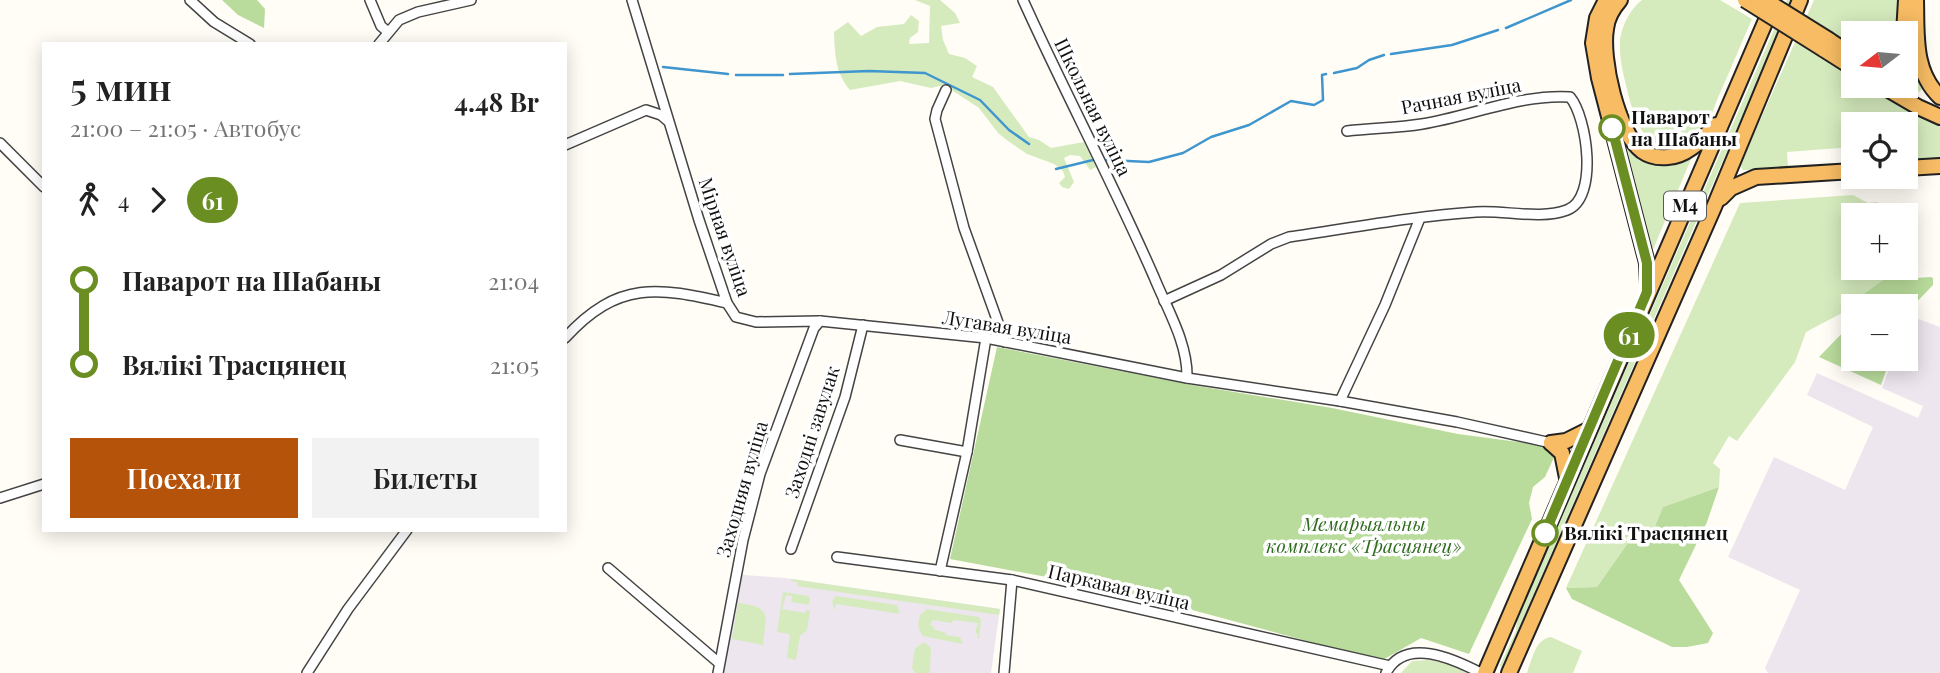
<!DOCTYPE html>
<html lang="ru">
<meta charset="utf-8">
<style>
:root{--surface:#fff;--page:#f2f2f2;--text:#222;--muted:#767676;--accent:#b45309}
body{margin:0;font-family:"Playfair Display",serif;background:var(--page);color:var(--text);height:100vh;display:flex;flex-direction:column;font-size:26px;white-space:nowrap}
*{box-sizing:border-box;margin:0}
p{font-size:23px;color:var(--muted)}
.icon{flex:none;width:38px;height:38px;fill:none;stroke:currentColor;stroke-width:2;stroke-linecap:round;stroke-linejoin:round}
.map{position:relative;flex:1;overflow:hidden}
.side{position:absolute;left:42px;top:42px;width:525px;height:490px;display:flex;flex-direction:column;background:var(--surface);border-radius:0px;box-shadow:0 4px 18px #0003}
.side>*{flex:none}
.badge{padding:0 14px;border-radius:23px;font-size:24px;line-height:46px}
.needle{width:46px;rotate:254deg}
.tools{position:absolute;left:1841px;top:21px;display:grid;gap:14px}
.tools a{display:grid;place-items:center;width:77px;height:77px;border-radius:0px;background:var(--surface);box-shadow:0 4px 18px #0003;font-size:35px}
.map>.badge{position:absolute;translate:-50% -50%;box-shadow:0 0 0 4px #fff}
.legs{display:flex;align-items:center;gap:10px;height:77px;padding:0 28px;font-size:23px}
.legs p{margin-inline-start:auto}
.summary{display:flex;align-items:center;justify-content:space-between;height:119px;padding:0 28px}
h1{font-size:38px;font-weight:600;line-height:52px}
.primary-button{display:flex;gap:14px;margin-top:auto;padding:14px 28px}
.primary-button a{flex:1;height:80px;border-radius:0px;background:var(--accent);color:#fff;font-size:28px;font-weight:600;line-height:80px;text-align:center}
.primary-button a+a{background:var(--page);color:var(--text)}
ul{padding:0 28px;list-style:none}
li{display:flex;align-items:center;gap:24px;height:84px;font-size:26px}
li i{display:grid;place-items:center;width:10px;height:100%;margin:0 9px;background:currentColor}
li i::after{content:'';width:18px;height:18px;margin:-9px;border:5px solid;border-radius:50%;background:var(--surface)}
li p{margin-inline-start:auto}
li:first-child i{background:linear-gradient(#0000 50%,currentColor 0)}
li:last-child i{background:linear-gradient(currentColor 50%,#0000 0)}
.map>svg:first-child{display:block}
</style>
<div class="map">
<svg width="1940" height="673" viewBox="0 0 1940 673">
<rect width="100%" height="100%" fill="#fffdf5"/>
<g fill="#eee6ef">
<path d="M1910 316 1940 327V673H1768L1765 668 1800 590 1728 557 1774 457 1845 490 1873 427 1807 395 1817 373 1918 418 1923 406 1882 388 1893 359H1906V326Z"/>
<path d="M731 574 785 578 1000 609 991 673H714Z"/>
</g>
<g fill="#d5ebbd">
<path d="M915 0H940L955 13 960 23 941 26 943 40 949 54 965 58 977 66 972 77 993 87 1029 137 1039 140 1051 148 1084 142 1096 167 1090 170 1080 156 1070 155 1064 158 1074 182 1069 189 1062 187 1059 183 1065 177 1063 171 1054 164 1027 154 1008 141 998 133 979 108 944 85 931 88 900 81 850 90C835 73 835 54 834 32L848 22 861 36 877 27 904 24 911 15 919 21 918 32 910 38 909 44 929 43 930 6Z"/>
<path d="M1642 0H1720L1752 19C1741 44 1731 68 1720 93 1715 103 1712 118 1704 126 1659 176 1637 134 1627 89 1623 73 1619 57 1620 41 1621 27 1631 8 1642 0Z"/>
<path d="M1787 0H1793L1501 669 1500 665 1516 631 1517 619Z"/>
<path d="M1814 0H1903L1897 33H1853V45L1819 23 1808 49 1853 77V86H1868L1940 126V160L1917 161 1913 158 1911 144H1906V124H1853V147L1787 152 1788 167 1784 170H1743L1740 165Z"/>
<path d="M1909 13C1910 38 1905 68 1923 88L1919 92 1906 85V38Z"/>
<path d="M1623 138C1648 165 1655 169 1691 159L1652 252Z"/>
<path d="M1853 195 1868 203 1878 202 1879 215H1853V268H1881L1882 281 1861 297 1859 304 1806 332 1795 362 1737 441 1729 436 1713 463 1720 469 1719 487 1663 507 1655 526 1630 540 1597 587 1566 588 1740 203Z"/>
<path d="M791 579 1000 609 999 615 797 586V582L791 581Z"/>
<path d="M783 592 808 596 810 599 809 605 791 602 792 596 786 595 782 609 805 613 806 610 810 611 807 630 800 636 796 660 787 658 790 634 777 632Z"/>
<path d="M836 596 897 605 900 614 836 604 835 611 832 601Z"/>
<path d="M738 603C773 607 766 615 763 645L732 639Z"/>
<path d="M927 609 979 617 981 621 979 638 977 639 978 634 975 633 978 623 954 620 951 623 933 620 930 625 933 626V629L946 633V635L960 637 963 644 923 636C917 628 918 623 920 615Z"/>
<path d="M1551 637 1582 651 1573 673H1527C1532 660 1535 639 1551 637Z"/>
<path d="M924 642 931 648 930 670 929 673H915L912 668 915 648Z"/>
<path d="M1430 660 1449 664 1467 673H1401L1412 661Z"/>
</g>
<g fill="#b9dc9c">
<path d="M222 0H257L265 9 264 28 238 15Z"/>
<path d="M1931 277 1933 278V285L1906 313V306H1859L1860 297 1883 280Z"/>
<path d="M1853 322V359H1890L1881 385 1819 357Z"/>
<path d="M997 347 1192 385 1332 408 1458 434 1542 445 1552 448 1556 453 1545 477 1533 487 1529 503 1532 519 1469 654 1421 638 1381 661 1122 591 950 559Z"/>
<path d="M1719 487 1707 522 1679 580 1713 633 1708 643 1687 647H1672L1572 599 1566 588 1597 587 1630 540 1655 526 1663 507Z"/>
</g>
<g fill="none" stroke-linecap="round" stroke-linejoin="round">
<g stroke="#3f96cf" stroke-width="2.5">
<path d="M1506 28 1571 0"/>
<path d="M1391 54 1452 45 1498 30"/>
<path d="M663 67 728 74"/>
<path d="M1334 73 1357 68 1369 60 1384 55"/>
<path d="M790 74 869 71 925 73 980 100 1009 130 1029 144"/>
<path d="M736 75H783"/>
<path d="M1107 160 1149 162 1183 153 1211 137 1249 125 1291 101 1314 105 1323 100 1322 75 1326 74"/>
<path d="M1056 169 1093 160"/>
</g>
<defs>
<g id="minor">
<path d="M190 0 214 22 250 44"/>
<path d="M370 0 381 26 388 32"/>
<path d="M632 0 699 220 727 303 736 317 756 322 820 321 986 338 1187 378 1340 401 1457 422 1551 443"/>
<path d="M1023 0C1065 93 1113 183 1154 277 1167 309 1188 343 1187 378"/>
<path d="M379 44 399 20 418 12 471 0"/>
<path d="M946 90 937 110 935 119 964 228 1005 342"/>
<path d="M0 143 44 187"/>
<path d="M565 145 646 110 661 115 668 121"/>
<path d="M1164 301 1221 275 1271 244 1289 237C1351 228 1414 216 1476 212 1505 210 1540 220 1567 210 1599 198 1587 117 1570 97 1519 94 1472 116 1422 124 1398 128 1372 128 1347 131"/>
<path d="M565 338C618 280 658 287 727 303"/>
<path d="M1340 401 1385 305 1420 218"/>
<path d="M900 440 967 452"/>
<path d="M0 498 44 484"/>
<path d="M791 549 845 397 863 325"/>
<path d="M837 557 1012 580 1390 666"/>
<path d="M608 568 719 663"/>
<path d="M940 571 967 452 986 338"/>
<path d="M307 673 348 609 407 530"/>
<path d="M718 673 743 540 760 474 814 328 820 321"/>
<path d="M1004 673 1012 580"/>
<path d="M1386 673C1405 636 1454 659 1481 673"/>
</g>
<g id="trunk">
<path d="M1606 0 1597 18 1593 43 1599 78 1647 263 1648 284"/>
<path d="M1620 0C1613 8 1607 18 1606 29 1601 58 1617 132 1642 151 1649 156 1659 158 1668 157 1688 156 1703 138 1716 125"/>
<path d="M1916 0C1917 35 1913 71 1940 97"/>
<path d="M1904 33 1906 0"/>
<path d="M1829 40 1853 56"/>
<path d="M1823 49 1853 68"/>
<path d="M1882 86 1918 107 1940 117"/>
<path d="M1906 168 1940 166"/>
<path d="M1721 198 1731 188 1756 177 1853 171"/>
<path d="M1551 443 1562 453 1567 478"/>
<path d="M1551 443 1566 441 1588 430"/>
<path d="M1485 673 1773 4"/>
<path d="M1509 673 1714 207 1800 0"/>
</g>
</defs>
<use href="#minor" stroke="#444" stroke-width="12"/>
<use href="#trunk" stroke="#222" stroke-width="18"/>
<use href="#minor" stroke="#fff" stroke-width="9"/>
<use href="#trunk" stroke="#f7bc64" stroke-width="14"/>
<defs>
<g id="trunk-bridge">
<path d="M1745 0 1823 49"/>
<path d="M1765 0 1829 40"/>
</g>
</defs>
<use href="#trunk-bridge" stroke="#222" stroke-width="18" stroke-linecap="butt"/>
<use href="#trunk-bridge" stroke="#f7bc64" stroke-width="14"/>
</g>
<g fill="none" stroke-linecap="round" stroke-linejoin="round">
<defs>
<path id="line-1" d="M1545 533 1647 292V263L1612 128"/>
</defs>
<use href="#line-1" stroke="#fff" stroke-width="16"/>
<use href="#line-1" stroke="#6b8e23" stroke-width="10"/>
</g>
<g fill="#fff" stroke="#6b8e23" stroke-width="3.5">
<circle cx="1612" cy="128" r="12"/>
<circle cx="1545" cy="533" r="12"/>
</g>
<g text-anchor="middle" stroke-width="7" stroke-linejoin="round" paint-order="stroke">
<rect fill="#fff" stroke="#585858" stroke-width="2" x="1664" y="191.5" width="42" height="29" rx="5"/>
<g font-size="18" font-weight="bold" fill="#111">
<text x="1685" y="212">М4</text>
</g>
<g font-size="19" fill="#111" stroke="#fff">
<text transform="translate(1461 96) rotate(-11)" y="7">Рачная вуліца</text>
<text transform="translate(1093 107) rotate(64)" y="7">Школьная вуліца</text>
<text transform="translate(725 237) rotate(71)" y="7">Мірная вуліца</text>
<text transform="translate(1007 327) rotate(9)" y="7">Лугавая вуліца</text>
<text transform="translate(812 432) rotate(-72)" y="7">Заходні завулак</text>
<text transform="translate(742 489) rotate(-74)" y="7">Заходняя вуліца</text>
<text transform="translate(1119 587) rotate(13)" y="7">Паркавая вуліца</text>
</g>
<g font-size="19" font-weight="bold" fill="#111" stroke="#fff" text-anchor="start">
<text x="1631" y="124">Паварот<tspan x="1631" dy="22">на Шабаны</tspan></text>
<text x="1564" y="540">Вялікі Трасцянец</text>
</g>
<g font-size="19" font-style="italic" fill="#2f6b1f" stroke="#fff">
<text x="1364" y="531">Мемарыяльны<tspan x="1364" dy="22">комплекс «Трасцянец»</tspan></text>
</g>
</g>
</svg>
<div class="tools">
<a><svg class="needle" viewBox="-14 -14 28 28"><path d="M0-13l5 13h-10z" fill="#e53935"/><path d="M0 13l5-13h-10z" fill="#767676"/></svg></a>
<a><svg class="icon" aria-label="locate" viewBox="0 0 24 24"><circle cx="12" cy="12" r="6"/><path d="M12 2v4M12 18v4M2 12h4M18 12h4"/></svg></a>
<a>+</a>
<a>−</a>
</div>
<b class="badge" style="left:1629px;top:335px;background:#6b8e23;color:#fff">61</b>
<section class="side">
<div class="summary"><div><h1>5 мин</h1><p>21:00 – 21:05 · Автобус</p></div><b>4.48 Br</b></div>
<div class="legs"><svg class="icon" aria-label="walk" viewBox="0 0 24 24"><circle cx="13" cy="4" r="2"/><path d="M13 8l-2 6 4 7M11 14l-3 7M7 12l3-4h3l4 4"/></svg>4<svg class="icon" aria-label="forward" viewBox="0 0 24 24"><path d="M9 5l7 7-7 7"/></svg><b class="badge" style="background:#6b8e23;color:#fff">61</b></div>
<ul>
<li><i style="color:#6b8e23"></i><b>Паварот на Шабаны</b><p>21:04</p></li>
<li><i style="color:#6b8e23"></i><b>Вялікі Трасцянец</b><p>21:05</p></li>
</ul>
<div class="primary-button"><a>Поехали</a><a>Билеты</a></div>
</section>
</div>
